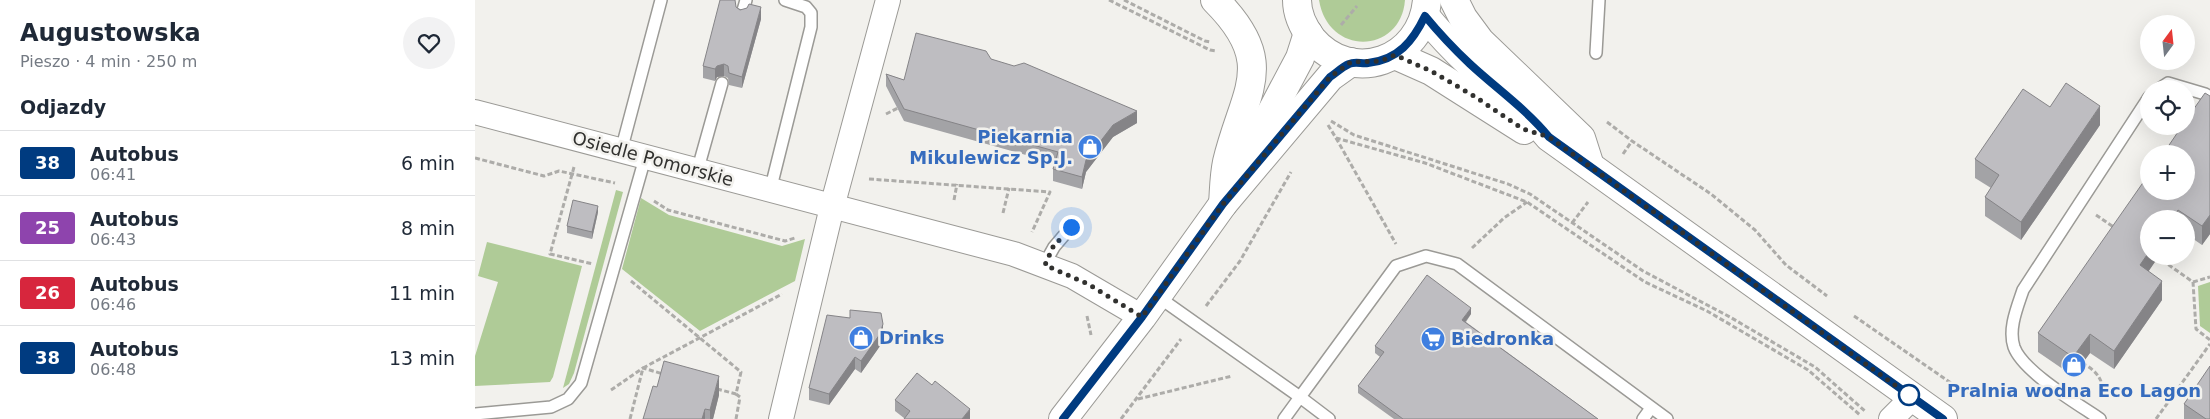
<!DOCTYPE html>
<html lang="pl">
<meta charset="utf-8">
<style>
:root{--surface:#fff;--page:#f2f2f3;--text:#1f2937;--muted:#747a83;--line:#e0e1e3}
body{margin:0;font-family:"DejaVu Sans",sans-serif;background:var(--page);color:var(--text);height:100vh;display:flex;flex-direction:column;font-size:19px;white-space:nowrap}
*{box-sizing:border-box;margin:0}
p{font-size:16px;color:var(--muted)}
.icon{flex:none;width:28px;height:28px;fill:none;stroke:currentColor;stroke-width:2;stroke-linecap:round;stroke-linejoin:round}
.map{position:relative;flex:1;overflow:hidden}
.details{display:flex;flex-direction:column;background:var(--surface);width:475px}
.details>*{flex:none}
.badge{padding:0 10px;border-radius:4px;font-size:18px;line-height:32px}
.needle{width:32px;rotate:15deg}
.buttons{position:absolute;left:1665px;top:15px;display:grid;gap:10px}
.buttons a{display:grid;place-items:center;width:55px;height:55px;border-radius:50%;background:var(--surface);box-shadow:0 5px 20px #0002;font-size:25px}
.you{position:absolute;width:25px;height:25px;margin:-12px;border:4px solid #fff;border-radius:50%;background:#1a73e8;box-shadow:0 0 0 8px #1a73e833}
.map>.badge{position:absolute;translate:-50% -50%;box-shadow:0 0 0 2px #fff}
h2{padding:0 20px;font-size:19px;line-height:45px}
.round{display:grid;place-items:center;flex:none;width:52px;height:52px;border-radius:26px;background:var(--page)}
.headline{display:flex;align-items:center;justify-content:space-between;height:85px;padding:0 20px}
h1{font-size:24px;font-weight:700;line-height:38px}
ul{padding:0;list-style:none}
li{display:flex;align-items:center;gap:15px;height:65px;padding:0 20px;border-top:1px solid var(--line)}
li div{flex:1}
li b{display:block;font-size:19px}
li em{font-style:normal}
li .badge{min-width:55px;font-weight:700;text-align:center}
main{display:flex;flex:1;min-height:0}
.map>svg:first-child{display:block}
</style>
<main>
<section class="details">
<div class="headline"><div><h1>Augustowska</h1><p>Pieszo · 4 min · 250 m</p></div><a class="round"><svg class="icon" aria-label="heart" viewBox="0 0 24 24"><path d="M12 20l-8-8c-3-5 5-10 8-4 3-6 11-1 8 4z"/></svg></a></div>
<h2>Odjazdy</h2>
<ul>
<li><span class="badge" style="background:#003b80;color:#fff">38</span><div><b>Autobus</b><p>06:41</p></div><em>6 min</em></li>
<li><span class="badge" style="background:#8e44ad;color:#fff">25</span><div><b>Autobus</b><p>06:43</p></div><em>8 min</em></li>
<li><span class="badge" style="background:#d7263d;color:#fff">26</span><div><b>Autobus</b><p>06:46</p></div><em>11 min</em></li>
<li><span class="badge" style="background:#003b80;color:#fff">38</span><div><b>Autobus</b><p>06:48</p></div><em>13 min</em></li>
</ul>
</section>
<div class="map">
<svg width="1735" height="419" viewBox="0 0 1735 419">
<rect width="100%" height="100%" fill="#f2f1ed"/>
<g fill="#afcb97">
<path d="M844 0H930C926 54 853 57 844 0Z"/>
<path d="M141 190 148 192 99 373 94 384 88 388Z"/>
<path d="M166 198 194 215 307 246 330 239 320 281 225 331 147 269Z"/>
<path d="M12 242 107 266 78 377 75 382 0 386V356L23 282 3 276Z"/>
<path d="M1735 282V333L1725 326 1723 286Z"/>
</g>
<g fill="none" stroke-linecap="round" stroke-linejoin="round">
<defs>
<g id="service">
<path d="M267 14 271 0"/>
<path d="M1121 53 1124 0"/>
<path d="M1684 89 1693 83 1730 94 1735 97"/>
<path d="M146 151 186 0"/>
<path d="M222 172 247 83"/>
<path d="M295 191 336 27V13L331 7 310 0"/>
<path d="M569 265 579 247 596 227"/>
<path d="M682 296 825 397 921 266 951 256 982 264 1192 419"/>
<path d="M0 414 76 407 93 399 106 383 170 158"/>
<path d="M809 419 825 397 854 419"/>
<path d="M1168 419 1176 408"/>
<path d="M1625 419C1603 404 1548 372 1539 347 1533 329 1542 308 1548 290L1674 97"/>
</g>
<g id="minor">
<path d="M0 112 539 254 597 276 667 317"/>
<path d="M306 419 357 207 413 0"/>
<path d="M1416 419 1438 397"/>
</g>
<g id="tertiary">
<path d="M740 0C804 64 769 90 752 162 749 176 749 191 748 204"/>
<path d="M822 0C822 15 828 27 837 39 877 86 947 61 952 0"/>
<path d="M979 0 988 18 1005 41 1106 138 1114 163"/>
<path d="M950 16C964 33 979 49 995 64 1022 89 1051 109 1074 137L1468 419"/>
<path d="M920 55 956 71 1049 130"/>
<path d="M770 162 825 58 833 33"/>
<path d="M588 419 667 317 748 204 855 77 876 62"/>
</g>
</defs>
<use href="#service" stroke="#9b9a96" stroke-width="14"/>
<use href="#minor" stroke="#9b9a96" stroke-width="26"/>
<use href="#tertiary" stroke="#9b9a96" stroke-width="30"/>
<g stroke="#adaca9" stroke-width="3" stroke-dasharray="5 2.5" stroke-linecap="butt">
<path d="M634 0 735 50 742 51"/>
<path d="M649 0 730 41 736 42"/>
<path d="M866 25 882 6"/>
<path d="M411 114 423 108"/>
<path d="M856 121 879 135 1033 184 1055 194 1168 271 1255 317 1340 367 1391 412"/>
<path d="M1132 122 1157 141 1236 194 1280 230 1311 265 1352 296"/>
<path d="M853 125 861 138 950 163 1052 202 1170 282 1232 311 1333 370 1385 415"/>
<path d="M861 138 921 244"/>
<path d="M1148 154 1157 141"/>
<path d="M0 158 69 176 84 171 140 183"/>
<path d="M99 167 75 254 118 264"/>
<path d="M394 179 575 192 557 232"/>
<path d="M479 200 482 184"/>
<path d="M179 201 193 210 310 241 320 238"/>
<path d="M528 213 534 188"/>
<path d="M1621 215 1640 228"/>
<path d="M1097 223 1113 202"/>
<path d="M997 248 1029 218 1052 202"/>
<path d="M1681 256 1718 282 1721 329 1735 340"/>
<path d="M156 281 266 372 261 394 242 389"/>
<path d="M1718 282 1735 277"/>
<path d="M731 306 765 261 816 172"/>
<path d="M612 316 616 335"/>
<path d="M1379 316 1492 394"/>
<path d="M1607 363C1622 371 1628 379 1628 395"/>
<path d="M136 390 168 368 188 374"/>
<path d="M261 394 265 397 261 419"/>
<path d="M663 399 757 376"/>
<path d="M155 419 168 368 307 294"/>
<path d="M646 419 706 339"/>
<path d="M1681 419 1735 344"/>
</g>
<use href="#service" stroke="#fff" stroke-width="11"/>
<use href="#minor" stroke="#fff" stroke-width="24"/>
<use href="#tertiary" stroke="#fff" stroke-width="28"/>
</g>
<g fill="#a3a3a6">
<path d="M261 7 286 19 267 88 254 85 253 78 249 76 242 77 240 81 228 78V66Z"/>
<path d="M516 59 662 123 638 137 611 172 607 189 578 181V169L580 163 429 121 411 86V74L429 80Z"/>
<path d="M1735 96V234L1727 245 1711 234V219H1674L1684 256 1673 271 1687 300 1639 369 1615 353 1598 376 1563 352V333Z"/>
<path d="M1575 107 1625 125 1546 240 1510 216V197L1516 188 1500 178V159Z"/>
<path d="M123 212 117 239 92 233V226Z"/>
<path d="M996 314 991 322 1123 419H919L883 393V386L905 357 900 353V346Z"/>
<path d="M408 336 405 346 386 373 380 369 354 405 334 400V388Z"/>
<path d="M182 387 244 395 238 419H168Z"/>
<path d="M420 400 495 419 429 418 420 411Z"/>
<path d="M1709 404 1735 419H1709Z"/>
</g>
<g fill="#858487">
<path d="M286 7V19L267 88V77Z"/>
<path d="M249 64V76L242 77 240 81V69L242 66Z"/>
<path d="M1625 106V125L1546 240V222Z"/>
<path d="M662 111V123L638 137 611 172 607 189V177L611 160 638 125Z"/>
<path d="M123 206V212L117 239V232Z"/>
<path d="M1703 210V219H1697Z"/>
<path d="M1735 215V234L1727 245V226Z"/>
<path d="M1674 252V256H1684L1665 284V265Z"/>
<path d="M1687 281V300L1639 369V351Z"/>
<path d="M996 308V314L987 326V320Z"/>
<path d="M408 324V336L405 346 386 373V361Z"/>
<path d="M1615 334V353L1598 376V357Z"/>
<path d="M380 357V369L354 405V394Z"/>
<path d="M244 376V395L238 419H235V410Z"/>
<path d="M230 409V419H227Z"/>
<path d="M495 409V419H487Z"/>
</g>
<g fill="#bebdc1" stroke="#858487">
<path d="M245 0H260L261 7 265 10 272 8 274 4 286 7 267 77 254 73 253 66 249 64 242 66 240 69 228 66Z"/>
<path d="M441 33 511 51 516 59 539 66 549 63 662 111 638 125 611 160 607 177 578 169 583 152 429 109 411 74 429 80Z"/>
<path d="M1591 83 1625 106 1546 222 1510 197 1524 175 1500 159 1548 89 1575 107Z"/>
<path d="M1730 93 1735 96V215L1727 226 1703 210 1697 219H1674V252L1665 265 1687 281 1639 351 1615 334 1598 357 1563 333 1674 174V191H1711V154H1688L1707 126H1711V120Z"/>
<path d="M98 200 123 206 117 232 92 226Z"/>
<path d="M952 275 996 308 987 320 1123 419H928L883 386 909 352 900 346Z"/>
<path d="M375 310 406 313 408 324 405 334 386 361 380 357 354 394 334 388 352 315 375 318Z"/>
<path d="M189 361 244 376 235 410 230 409 227 419H168L178 386 182 387Z"/>
<path d="M1735 366V419H1731L1709 404Z"/>
<path d="M442 373 457 385 460 381 495 409 487 419H429L435 411 420 400Z"/>
</g>
<g fill="none" stroke-linecap="round" stroke-linejoin="round">
<defs>
<path id="line" d="M588 419 667 317 748 204 855 77C861 73 867 67 874 64 880 61 887 64 893 63 923 60 938 41 950 16 964 33 979 49 995 64 1022 89 1051 109 1074 137L1468 419"/>
</defs>
<use href="#line" stroke="#fff" stroke-width="11"/>
<use href="#line" stroke="#003b80" stroke-width="8"/>
<path stroke="#31312f" stroke-width="5" stroke-dasharray="0 9" d="M596 227 578 247 570 265 613 284 667 317 748 204 855 77 876 62 906 61 920 55 956 71 999 96 1048 129 1074 137 1434 395"/>
</g>
<defs>
<symbol id="shop-disc" viewBox="-11 -11 22 22"><circle r="9.5" fill="#3f7fe0" stroke="#f2f1ed"/><path d="M-5-2.5h2.3a2.7 3.5 0 0 1 5.4 0H5L5.5 6h-11ZM-1.5-2.5h3a1.5 2.3 0 0 0-3 0Z" fill="#fff"/></symbol>
<symbol id="supermarket-disc" viewBox="-11 -11 22 22"><circle r="9.5" fill="#3f7fe0" stroke="#f2f1ed"/><path d="M-6-5.5h2.5l.6 2H6L4.5 2H-2.5L-4.4-4H-6ZM-1.5 3.2a1.3 1.3 0 1 0 .1 0ZM3 3.2a1.3 1.3 0 1 0 .1 0Z" fill="#fff"/></symbol>
</defs>
<g fill-rule="evenodd">
<use href="#shop-disc" x="601" y="133" width="28" height="28"/>
<use href="#shop-disc" x="372" y="324" width="28" height="28"/>
<use href="#supermarket-disc" x="944" y="325" width="28" height="28"/>
<use href="#shop-disc" x="1585" y="351" width="28" height="28"/>
</g>
<circle fill="#fff" stroke="#003b80" stroke-width="2.5" cx="1434" cy="395" r="10"/>
<g text-anchor="middle" stroke-width="5" stroke-linejoin="round" paint-order="stroke">
<g font-size="18" font-weight="bold" fill="#366cbe" stroke="#f2f1ed" text-anchor="start">
<text x="598" y="143" text-anchor="end">Piekarnia<tspan x="598" dy="21">Mikulewicz Sp.J.</tspan></text>
<text x="404" y="344">Drinks</text>
<text x="976" y="345">Biedronka</text>
<text x="1599" y="397" text-anchor="middle">Pralnia wodna Eco Lagon</text>
</g>
<g font-size="18" fill="#31312f" stroke="#f2f1ed">
<text transform="translate(178 159) rotate(15)" y="6">Osiedle Pomorskie</text>
</g>
</g>
</svg>
<div class="buttons">
<a><svg class="needle" viewBox="-14 -14 28 28"><path d="M0-13l5 13h-10z" fill="#e53935"/><path d="M0 13l5-13h-10z" fill="#747a83"/></svg></a>
<a><svg class="icon" aria-label="locate" viewBox="0 0 24 24"><circle cx="12" cy="12" r="6"/><path d="M12 2v4M12 18v4M2 12h4M18 12h4"/></svg></a>
<a>+</a>
<a>−</a>
</div>
<div class="you" style="left:596px;top:227px"></div>
</div>
</main>
